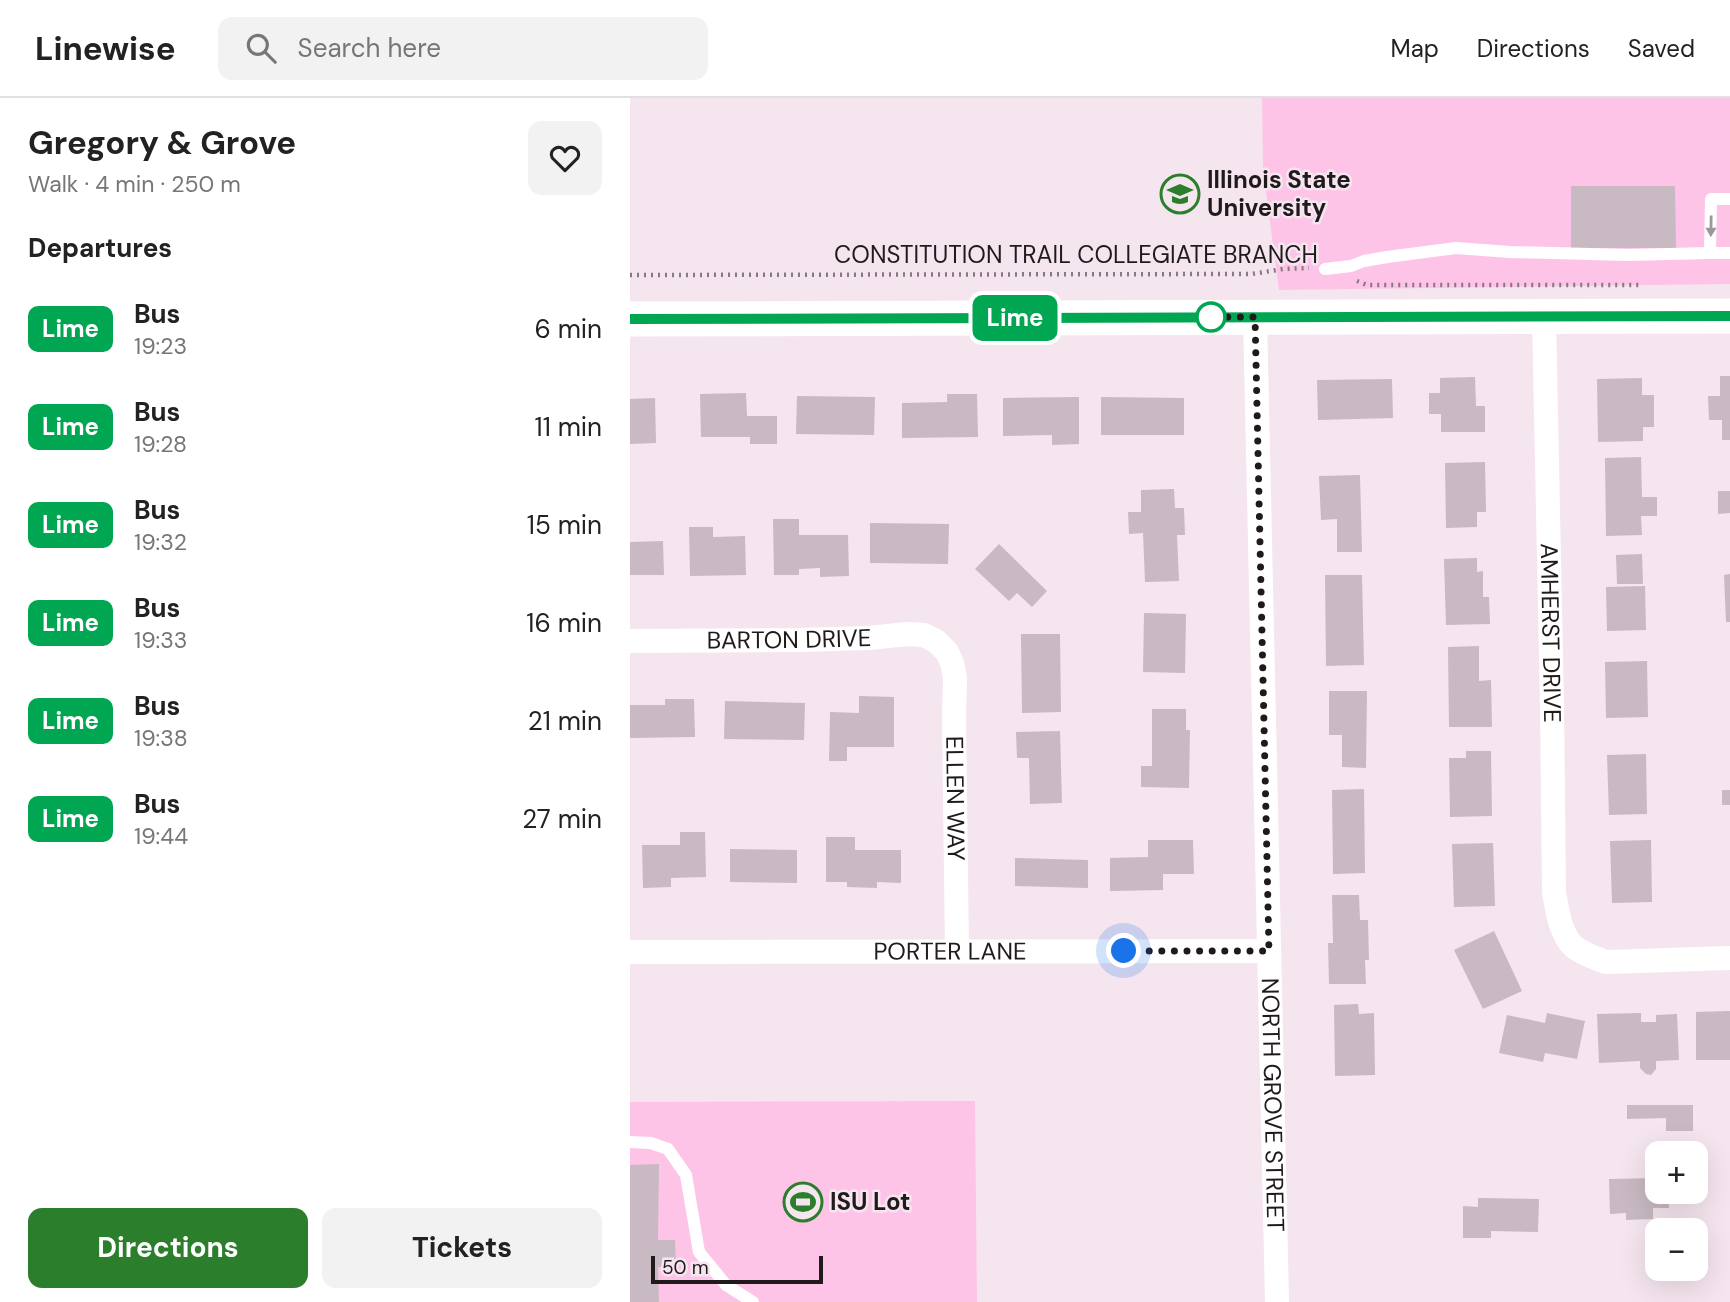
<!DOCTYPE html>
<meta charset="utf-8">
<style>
:root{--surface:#fff;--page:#f2f2f2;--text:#222;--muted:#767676;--line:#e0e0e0;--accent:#2b7e2b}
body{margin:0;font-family:"DM Sans",sans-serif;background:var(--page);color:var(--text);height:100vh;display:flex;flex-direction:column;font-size:26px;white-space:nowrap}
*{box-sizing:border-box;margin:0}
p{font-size:23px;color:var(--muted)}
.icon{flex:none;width:38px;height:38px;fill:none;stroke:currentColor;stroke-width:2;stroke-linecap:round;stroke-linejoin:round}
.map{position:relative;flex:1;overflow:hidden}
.sheet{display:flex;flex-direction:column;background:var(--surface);width:630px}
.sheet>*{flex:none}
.badge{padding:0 14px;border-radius:10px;font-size:24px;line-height:46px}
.controls{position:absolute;left:1015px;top:1043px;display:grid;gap:14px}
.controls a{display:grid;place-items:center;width:63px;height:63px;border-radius:14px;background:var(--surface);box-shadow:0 7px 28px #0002;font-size:35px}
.scale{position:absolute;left:21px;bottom:18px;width:172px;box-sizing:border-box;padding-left:7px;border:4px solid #201a1d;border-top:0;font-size:19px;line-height:24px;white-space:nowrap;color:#201a1d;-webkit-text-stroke:5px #f5e5ef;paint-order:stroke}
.you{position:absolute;width:35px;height:35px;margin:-18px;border:5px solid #fff;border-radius:50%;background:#1a73e8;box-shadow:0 0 0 10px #1a73e833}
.map>.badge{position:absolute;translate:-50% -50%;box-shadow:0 0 0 4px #fff}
h2{padding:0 28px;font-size:26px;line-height:63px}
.round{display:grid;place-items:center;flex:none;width:74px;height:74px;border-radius:14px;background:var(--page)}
.summary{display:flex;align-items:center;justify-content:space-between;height:119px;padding:0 28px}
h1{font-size:33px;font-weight:700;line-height:52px}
.action{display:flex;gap:14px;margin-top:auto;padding:14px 28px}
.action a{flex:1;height:80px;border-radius:14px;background:var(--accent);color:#fff;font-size:28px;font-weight:700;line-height:80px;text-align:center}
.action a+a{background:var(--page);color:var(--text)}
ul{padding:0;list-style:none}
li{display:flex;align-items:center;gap:21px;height:98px;padding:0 28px}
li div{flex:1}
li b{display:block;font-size:26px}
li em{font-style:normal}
li .badge{min-width:77px;font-weight:700;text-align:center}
header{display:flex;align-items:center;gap:42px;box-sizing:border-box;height:98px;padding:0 35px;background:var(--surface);border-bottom:2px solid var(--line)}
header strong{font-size:33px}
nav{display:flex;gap:38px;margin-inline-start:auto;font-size:24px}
.search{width:490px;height:63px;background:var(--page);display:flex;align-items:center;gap:18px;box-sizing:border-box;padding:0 24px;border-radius:14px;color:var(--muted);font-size:26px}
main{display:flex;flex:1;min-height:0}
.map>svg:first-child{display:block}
</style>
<header>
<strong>Linewise</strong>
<div class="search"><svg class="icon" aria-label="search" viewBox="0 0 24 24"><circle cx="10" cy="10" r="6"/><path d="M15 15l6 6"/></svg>Search here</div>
<nav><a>Map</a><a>Directions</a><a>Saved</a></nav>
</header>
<main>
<section class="sheet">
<div class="summary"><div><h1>Gregory &amp; Grove</h1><p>Walk · 4 min · 250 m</p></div><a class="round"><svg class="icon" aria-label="heart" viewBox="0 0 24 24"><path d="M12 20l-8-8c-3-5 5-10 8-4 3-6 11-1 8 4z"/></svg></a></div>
<h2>Departures</h2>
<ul>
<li><span class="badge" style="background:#00a651;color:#fff">Lime</span><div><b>Bus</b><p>19:23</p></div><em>6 min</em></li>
<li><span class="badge" style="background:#00a651;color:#fff">Lime</span><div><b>Bus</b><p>19:28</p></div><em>11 min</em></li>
<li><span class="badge" style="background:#00a651;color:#fff">Lime</span><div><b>Bus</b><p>19:32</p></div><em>15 min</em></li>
<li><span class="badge" style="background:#00a651;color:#fff">Lime</span><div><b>Bus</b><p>19:33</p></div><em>16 min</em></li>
<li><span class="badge" style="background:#00a651;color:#fff">Lime</span><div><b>Bus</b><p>19:38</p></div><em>21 min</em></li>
<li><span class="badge" style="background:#00a651;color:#fff">Lime</span><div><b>Bus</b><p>19:44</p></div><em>27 min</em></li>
</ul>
<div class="action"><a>Directions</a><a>Tickets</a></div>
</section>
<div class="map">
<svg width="1100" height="1204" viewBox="0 0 1100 1204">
<rect width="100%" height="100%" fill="#f5e5ef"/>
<g fill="#fec4e8">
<path d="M632 0H1100V186L649 192 633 72Z"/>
<path d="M345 1003 347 1204H0V1004Z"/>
</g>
<g fill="#c8b9c2">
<path d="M941 88H1045L1046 150H941Z"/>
<path d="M1090 278H1100V342H1092V322H1079L1078 298H1090Z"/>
<path d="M845 279 846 308H855V334H811V316H799V295H810V280Z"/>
<path d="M1012 280V297H1024V329H1013V343L968 344 967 281Z"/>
<path d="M762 281 763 320 688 322 687 282Z"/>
<path d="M116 295 117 318H147V346H120V339H71L70 296Z"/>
<path d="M317 296H347L348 339 272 340V305L317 304Z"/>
<path d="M167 298 245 299 244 337 166 336Z"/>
<path d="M449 299V346L422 347V337L373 338V300Z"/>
<path d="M471 299 554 300V337H471Z"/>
<path d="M25 300 26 345 0 346V301Z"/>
<path d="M1011 359 1012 399H1027V418H1011L1012 437 976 438 975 360Z"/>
<path d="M855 364 856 414H847V429L816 430 815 365Z"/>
<path d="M730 377 732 454H707V421L691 422 689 378Z"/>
<path d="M544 391 545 410H554L555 437H547L549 483 515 484 513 435 499 436 498 414H511V392Z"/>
<path d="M1088 393H1100V415L1088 416Z"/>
<path d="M143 421H169V437H218L219 478 190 479V470L169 471V477H144Z"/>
<path d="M240 425 319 426 318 466 240 465Z"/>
<path d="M59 429H83V439L115 438 116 477 60 478Z"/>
<path d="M33 443 34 477H0V444Z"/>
<path d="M369 446 417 493 402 509 387 495 379 503 345 471Z"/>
<path d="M1012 456 1013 486H987L986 457Z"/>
<path d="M847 460V474L853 473V499H859L860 526 816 527 814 461Z"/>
<path d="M1100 476V524H1096L1094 477Z"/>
<path d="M695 477H732L734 567 696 568Z"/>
<path d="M1015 488 1016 532 977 533 976 489Z"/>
<path d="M514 515 556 516 555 575 513 574Z"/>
<path d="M391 536H430L431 614 392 615Z"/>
<path d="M849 548V583L861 582 862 629H819L818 549Z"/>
<path d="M1017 563 1018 619 976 620 975 564Z"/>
<path d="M699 593H737L736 670 712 669V637H699Z"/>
<path d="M229 598 264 599V649H217V663H199L200 614 229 615Z"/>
<path d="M35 601H64L65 639 0 640V607H35Z"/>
<path d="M95 603 175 605 174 642 94 641Z"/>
<path d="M522 611H556V632H560L559 690 511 689V668H522Z"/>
<path d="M430 633 432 705 400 706 399 660H387L386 634Z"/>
<path d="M836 653H861L862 718 820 719 819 660H836Z"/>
<path d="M1016 656 1017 716 979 717 977 657Z"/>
<path d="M734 691 735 775 703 776 702 692Z"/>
<rect x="1092" y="692" width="8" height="15"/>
<path d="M50 734H75L76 779 41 780V789L13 790 12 747H50Z"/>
<path d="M196 739H225V752H271V785L247 784V790L217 789V784H196Z"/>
<path d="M518 742H563L564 776H533V792L480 793V760L518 759Z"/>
<path d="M1021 742 1022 804 982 805 980 743Z"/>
<path d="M863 745 865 808 824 809 822 746Z"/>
<path d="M100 751 167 752V785L100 784Z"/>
<path d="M385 760 458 762V790L385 788Z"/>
<path d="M702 797H729L730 822H738L739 862H735L736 886H699L698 845H703Z"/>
<path d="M864 833 892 893 853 911 824 852Z"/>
<path d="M728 906 729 916 744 915 745 977 705 978 704 907Z"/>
<path d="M1100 913V962H1066V914Z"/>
<path d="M917 915 955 923 947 961 915 955 913 964 869 955 877 917 915 925Z"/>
<path d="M1011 915V924H1026V917L1047 916 1049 962 1026 963V971L1021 977 1016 976 1010 970V963L969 965 967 916Z"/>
<path d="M997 1007H1063V1033H1036V1020L997 1021Z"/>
<path d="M29 1066 28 1142H45L46 1169H28L29 1204H0V1067Z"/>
<path d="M1027 1080V1094H1038L1039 1110H1023V1121L996 1122V1115L980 1116 979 1081Z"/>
<path d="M848 1100 909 1101 908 1134 861 1133V1140H833V1108L848 1109Z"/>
</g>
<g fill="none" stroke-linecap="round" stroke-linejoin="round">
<g stroke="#857a80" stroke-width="4.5" stroke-dasharray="2 5" stroke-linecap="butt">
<path d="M0 177 622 176 653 171 679 170"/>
<path d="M727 183 737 187H1012"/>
</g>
<g stroke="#fff" stroke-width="12">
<path d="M1100 101H1081L1080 155H1100"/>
<path d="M695 171 721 168 734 163 757 159 826 150 880 154 998 157 1080 155"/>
<path d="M0 1044 21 1045 38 1051 56 1077 69 1154 96 1187 123 1204"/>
</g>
<g stroke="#fff" stroke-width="24">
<path id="s1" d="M914 218 922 607 924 794C927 811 930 836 944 849 953 856 965 860 976 864L1100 860"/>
<path id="s2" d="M625 219 647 1204"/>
<path id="s3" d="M0 543 169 542 238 540 278 536 294 537 306 543 317 554 322 565 325 580 324 621 327 853"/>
<path id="s4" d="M0 854 639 853"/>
</g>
<path stroke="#fff" stroke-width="35" d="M0 221 1100 218"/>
</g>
<defs><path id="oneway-solid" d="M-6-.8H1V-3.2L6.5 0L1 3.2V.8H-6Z" transform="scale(1.75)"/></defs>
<use fill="#9b9899" href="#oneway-solid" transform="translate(1081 128) rotate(91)"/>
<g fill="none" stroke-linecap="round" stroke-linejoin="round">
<defs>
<path id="line" d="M0 221 1100 218"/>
</defs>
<use href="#line" stroke="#fff" stroke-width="16"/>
<use href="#line" stroke="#00a651" stroke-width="10"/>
<path stroke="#201a1d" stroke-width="7" stroke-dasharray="0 12.6" d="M494 853H639L625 219H571H581"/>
</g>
<defs>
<symbol id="university-ring" viewBox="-11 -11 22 22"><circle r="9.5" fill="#f5e5ef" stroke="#2b7e2b" stroke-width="1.5"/><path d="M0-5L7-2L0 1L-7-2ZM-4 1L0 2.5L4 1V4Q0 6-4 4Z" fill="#2b7e2b"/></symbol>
<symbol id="stadium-ring" viewBox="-11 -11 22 22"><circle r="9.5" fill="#f5e5ef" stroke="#2b7e2b" stroke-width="1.5"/><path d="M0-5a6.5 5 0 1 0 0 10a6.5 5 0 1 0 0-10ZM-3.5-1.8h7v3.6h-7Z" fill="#2b7e2b"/></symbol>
</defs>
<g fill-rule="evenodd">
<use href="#university-ring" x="528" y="74" width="44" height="44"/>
<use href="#stadium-ring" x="151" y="1082" width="44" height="44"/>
</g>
<circle fill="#fff" stroke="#00a651" stroke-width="3.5" cx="581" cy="219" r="14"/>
<g text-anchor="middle" stroke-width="5" stroke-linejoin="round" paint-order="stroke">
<g font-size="24" font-weight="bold" fill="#201a1d" stroke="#f5e5ef" text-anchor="start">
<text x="577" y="90">Illinois State<tspan x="577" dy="28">University</tspan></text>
<text x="200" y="1112">ISU Lot</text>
</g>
<g font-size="24" fill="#201a1d" stroke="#f5e5ef">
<text x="446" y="165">CONSTITUTION TRAIL COLLEGIATE BRANCH</text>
<text dy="8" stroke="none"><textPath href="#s1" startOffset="317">AMHERST DRIVE</textPath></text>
<text dy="8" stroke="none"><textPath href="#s3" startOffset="159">BARTON DRIVE</textPath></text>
<text dy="8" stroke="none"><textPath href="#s3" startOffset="471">ELLEN WAY</textPath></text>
<text dy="8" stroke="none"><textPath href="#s4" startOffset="320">PORTER LANE</textPath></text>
<text dy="8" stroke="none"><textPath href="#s2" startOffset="788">NORTH GROVE STREET</textPath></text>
</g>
</g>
</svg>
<div class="controls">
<a>+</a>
<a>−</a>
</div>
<div class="scale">50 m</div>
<div class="you" style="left:494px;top:853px"></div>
<b class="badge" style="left:385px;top:220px;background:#00a651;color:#fff">Lime</b>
</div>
</main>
